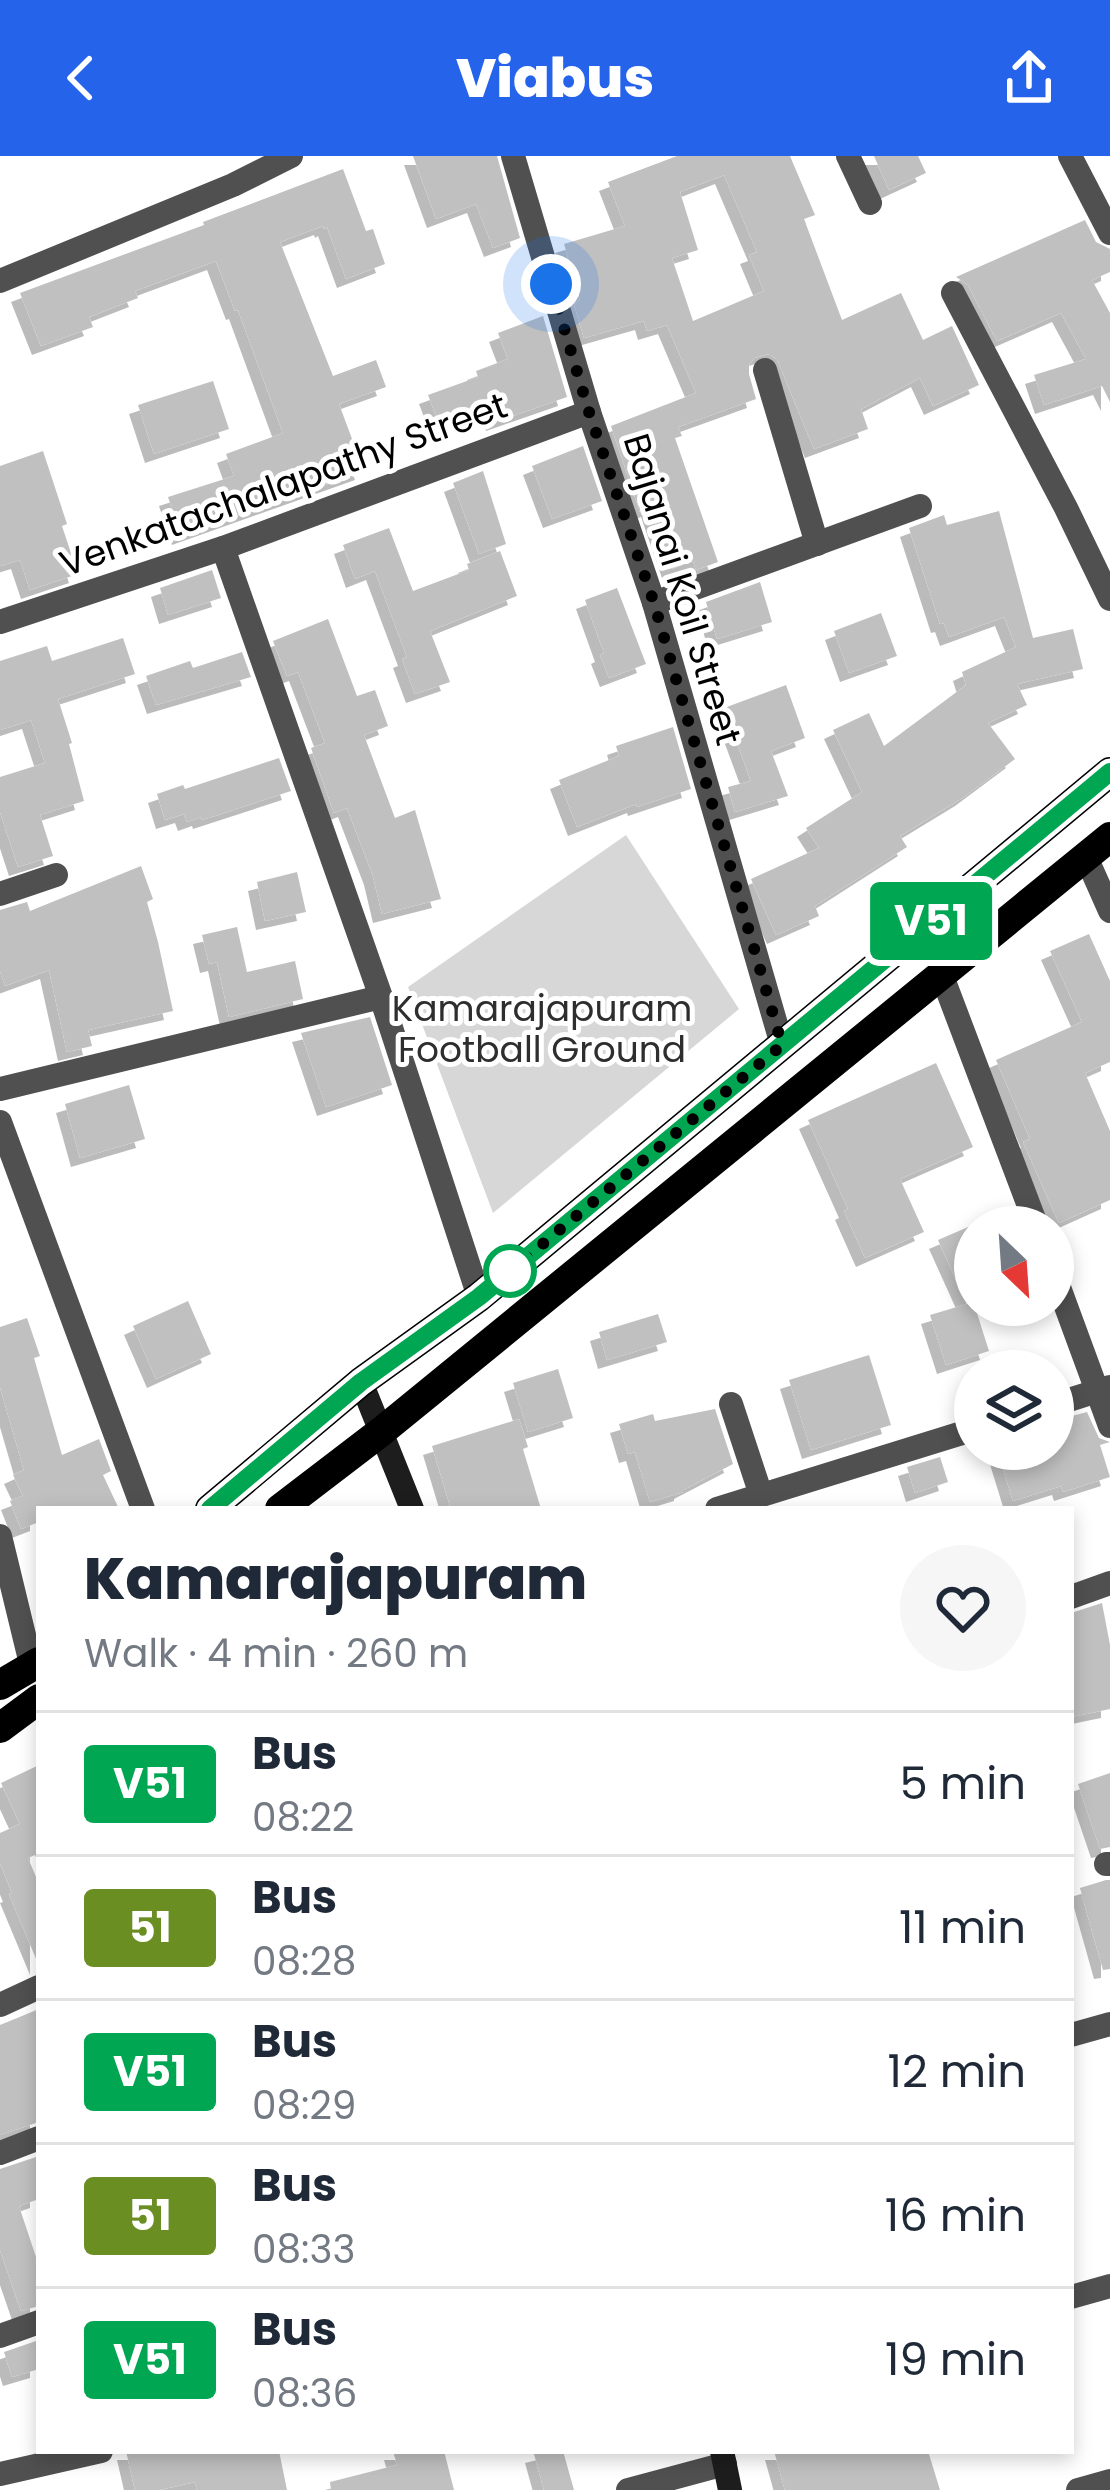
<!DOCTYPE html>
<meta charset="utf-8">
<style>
:root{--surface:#fff;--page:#f6f6f7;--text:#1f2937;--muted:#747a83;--line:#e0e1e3;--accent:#2563eb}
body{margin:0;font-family:Poppins,sans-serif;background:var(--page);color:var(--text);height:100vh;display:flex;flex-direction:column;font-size:45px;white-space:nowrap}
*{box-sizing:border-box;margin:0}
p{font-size:39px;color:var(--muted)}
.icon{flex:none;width:66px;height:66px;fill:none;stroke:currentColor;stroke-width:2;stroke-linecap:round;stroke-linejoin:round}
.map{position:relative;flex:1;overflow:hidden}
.side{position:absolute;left:36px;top:1350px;width:1038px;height:948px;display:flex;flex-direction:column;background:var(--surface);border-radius:0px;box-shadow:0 6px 18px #0003}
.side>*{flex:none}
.badge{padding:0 24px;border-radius:9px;font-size:42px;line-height:78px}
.needle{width:78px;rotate:155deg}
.fabs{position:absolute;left:954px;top:1050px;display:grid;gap:24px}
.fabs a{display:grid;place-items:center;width:120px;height:120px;border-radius:50%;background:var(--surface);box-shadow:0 6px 18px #0003;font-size:60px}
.you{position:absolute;width:60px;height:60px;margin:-30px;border:9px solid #fff;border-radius:50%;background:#1a73e8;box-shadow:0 0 0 18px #1a73e833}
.map>.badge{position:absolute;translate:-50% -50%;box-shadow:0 0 0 6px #fff}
.round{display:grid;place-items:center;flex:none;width:126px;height:126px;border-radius:63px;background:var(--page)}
.head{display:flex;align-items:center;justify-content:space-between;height:204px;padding:0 48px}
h1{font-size:57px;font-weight:800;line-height:90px}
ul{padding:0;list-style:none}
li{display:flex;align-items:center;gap:36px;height:144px;padding:0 48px;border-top:3px solid var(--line)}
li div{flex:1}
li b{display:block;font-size:45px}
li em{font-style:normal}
li .badge{min-width:132px;font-weight:700;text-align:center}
header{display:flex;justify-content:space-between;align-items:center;height:156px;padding:0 48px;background:var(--accent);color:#fff;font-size:54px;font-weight:800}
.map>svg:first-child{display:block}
</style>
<header><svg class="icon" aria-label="back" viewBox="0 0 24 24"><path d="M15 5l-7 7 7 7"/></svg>Viabus<svg class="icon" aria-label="share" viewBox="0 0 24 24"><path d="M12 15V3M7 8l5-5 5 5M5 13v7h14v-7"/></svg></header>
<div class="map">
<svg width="1110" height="2334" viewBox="0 0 1110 2334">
<defs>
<filter id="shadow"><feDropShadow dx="-9" dy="9" stdDeviation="0" flood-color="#0004"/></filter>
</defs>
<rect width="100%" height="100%" fill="#fff"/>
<path fill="#d7d7d7" d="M626 679 739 853 493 1057 408 831Z"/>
<g fill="#c0c0c0" fill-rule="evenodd" filter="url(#shadow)">
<path d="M413 0H497L520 82 493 92 476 48 436 63Z"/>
<path d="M677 0H790L815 59 804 63 842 164 901 137 923 184 952 170 979 229 933 250 920 222 861 253 868 273 814 293 777 203 768 198 754 202 749 209V218L756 243 678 271 682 280 675 282 718 406 696 414 693 405 671 413 650 352 640 356 611 270 696 237 667 169 647 175 644 165 584 182 574 148 580 144 564 88 625 70 608 26ZM724 19 757 96 749 99 764 135 693 165 672 102 698 94 680 36Z"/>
<path d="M874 0H918L926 17 889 34Z"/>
<path d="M343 13 366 75 373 73 385 108 346 123 327 71 324 73 323 70 280 86 333 220 376 204 386 231 339 248 364 315 181 380 168 341 234 320 226 298 283 277 238 154 235 155 216 105 135 135 138 142 89 161 93 171 41 190 20 137 204 69 203 66Z"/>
<path d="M1085 64 1096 86 1110 93V116L1092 124 1110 157V246L1102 230 1044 249 1034 219 1086 203 1061 157 997 185 968 129 956 121Z"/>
<path d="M543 160 567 241 495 266 490 252 440 270 428 239 478 221 476 215 508 203 498 177Z"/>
<path d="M213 225 229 273 154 298 138 249Z"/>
<path d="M583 290 602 345 552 363 532 310Z"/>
<path d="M43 295 67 368 62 370 78 418 30 434 20 404 0 410V310Z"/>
<path d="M483 315 506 388 479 398 453 327Z"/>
<path d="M999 355 1033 482 1073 473 1083 513 1017 528 1027 549 988 567 1015 603 964 641 900 680 907 691 815 750 819 760 776 779 751 723 819 692 806 672 862 636 833 574 869 557 884 590 966 529 962 516 1016 491 1004 461 949 481 944 467 940 468 909 372 944 359 947 369Z"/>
<path d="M389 372 413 435 469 414 467 408 500 395 517 440 430 475 450 526 415 538 402 503 407 501 375 415 355 423 343 389Z"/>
<path d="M212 414 221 442 168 459 160 432Z"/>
<path d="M760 426 772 466 717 483 706 446Z"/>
<path d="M617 432 646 508 609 522 600 499 604 497 585 444Z"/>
<path d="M881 457 897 500 849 517 834 475Z"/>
<path d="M328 463 357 540 375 534 388 570 364 579 395 662 415 654 441 743 382 758 373 720 347 652 334 657 311 592 325 587 298 516 287 520 273 485Z"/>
<path d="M123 482 135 518 58 543 72 587 69 588 84 645 40 659 53 700 18 711 0 656V621L45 607 31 564 0 574V505L47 490 52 505Z"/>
<path d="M242 496 251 521 156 549 146 520 190 505 193 512Z"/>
<path d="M786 529 805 582 771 595 788 640 735 656 728 631 751 625 724 552Z"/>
<path d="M673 571 691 633 637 651 636 648 577 671 559 624 619 600 616 590Z"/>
<path d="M279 602 291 635 202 664 201 661 187 666 184 658 165 664 157 638 183 629 185 633Z"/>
<path d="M141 710 153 743 147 746 158 786 173 855 88 874 92 890 67 896 49 814 5 830 0 815V754L27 746 30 755Z"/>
<path d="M297 716 306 756 265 765 257 726Z"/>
<path d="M237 771 247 816 295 805 303 843 229 861 217 806 209 808 202 779Z"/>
<path d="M1089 778 1110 825V906L1085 917 1110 975V1044L1059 1067 1023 986 1030 983 996 904 1082 866 1050 795Z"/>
<path d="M370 861 392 929 326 951 301 877Z"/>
<path d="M936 907 973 991 900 1023 924 1076 865 1102 844 1055 848 1053 808 964Z"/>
<path d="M129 929 145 983 80 1002 65 948Z"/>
<path d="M975 1068V1151L989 1195 946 1209 930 1159 967 1148 938 1084Z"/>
<path d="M188 1145 211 1198 156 1223 133 1170Z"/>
<path d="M658 1158 667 1186 607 1204 599 1176Z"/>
<path d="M27 1162 40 1200 34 1202 62 1299 99 1283 111 1315 103 1319 119 1353H39V1366L21 1373 10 1345 23 1340 13 1319 24 1314 0 1231V1171Z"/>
<path d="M869 1199 891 1269 811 1294 789 1224Z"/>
<path d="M558 1213 573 1262 528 1276 513 1227Z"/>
<path d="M715 1253 733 1308 683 1334V1336L650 1346 635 1296 628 1298 619 1268 653 1258 655 1265Z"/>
<path d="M1087 1256 1099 1282 1110 1286 1100 1289 1110 1321 1063 1336 1061 1330 1013 1345 997 1293H1053V1265Z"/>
<path d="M519 1263 528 1291 523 1293 541 1353H451L432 1290Z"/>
<path d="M940 1301 948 1326 915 1337 907 1311Z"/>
<path d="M1102 1447 1110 1489V1553L1071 1561V1457Z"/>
<path d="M39 1609V1708L35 1699 28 1702 39 1728V1810L9 1738 12 1737 0 1707V1677L20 1668 1 1627Z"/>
<path d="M1110 1617V1691L1100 1693 1078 1628Z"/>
<path d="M1106 1724H1110V1813L1103 1814 1080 1732Z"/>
<path d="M39 1853V1966L0 1979V1869Z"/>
<path d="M39 2000V2043L19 2050 39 2110V2150L21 2155 0 2094V2013Z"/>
<path d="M39 2184V2213L12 2221 4 2196Z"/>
<path d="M126 2295H279L287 2334H197L195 2326 159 2334H135Z"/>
<path d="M393 2295H444L454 2334H331L330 2326 397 2309Z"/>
<path d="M546 2295H563L574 2334H544L534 2298Z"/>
<path d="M774 2295H928L940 2334H785Z"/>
</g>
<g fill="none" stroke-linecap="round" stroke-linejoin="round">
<g stroke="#505050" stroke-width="24">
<path d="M513 0 589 256 654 447 782 889"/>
<path d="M848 0 870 47"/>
<path d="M1070 0 1110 77"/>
<path d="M0 125 233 29 291 0"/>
<path d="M953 137 1066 352 1110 443"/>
<path d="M765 214 817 388"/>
<path d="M223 392 381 841 479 1141"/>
<path d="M654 447 920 350"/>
<path d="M0 466 223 392 589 256"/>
<path d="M1086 701 1110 755"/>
<path d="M0 738 56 719"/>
<path d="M942 820 1037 1071"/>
<path d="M0 933 381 841"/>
<path d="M0 966 143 1353"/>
<path d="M1053 1115 1110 1270"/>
<path d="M731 1248 761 1339"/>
<path d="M1053 1249 1110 1231"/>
<path d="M717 1353 975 1273"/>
<path d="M0 1380 32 1512"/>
<path d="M1071 1441 1110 1427"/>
<path d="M1106 1708H1110"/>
<path d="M0 1849 39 1831"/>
<path d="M1071 1879 1110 1868"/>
<path d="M0 1997 39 1982"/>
<path d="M1071 2141 1110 2130"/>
<path d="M0 2180 39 2166"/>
<path d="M0 2318 101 2295"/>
<path d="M628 2334 725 2308"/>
<path d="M1078 2334 1110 2325"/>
</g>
<g stroke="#1d1d1d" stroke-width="24">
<path d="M361 1226 412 1353"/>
<path d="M722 2295 730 2334"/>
</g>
<g stroke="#000" stroke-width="30">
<path d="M210 1353 361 1226 479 1141 1110 616"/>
<path d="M280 1353 382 1275 1110 681"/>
<path d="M0 1529 39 1506"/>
<path d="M0 1572 39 1543"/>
</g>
</g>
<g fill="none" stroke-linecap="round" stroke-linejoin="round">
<defs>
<path id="line" d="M210 1353 361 1226 479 1141 1110 616"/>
</defs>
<use href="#line" stroke="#fff" stroke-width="27"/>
<use href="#line" stroke="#00a651" stroke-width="18"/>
<path stroke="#000" stroke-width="12" stroke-dasharray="0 21.6" d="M510 1115 782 889 654 447 589 256 551 128"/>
</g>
<circle fill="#fff" stroke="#00a651" stroke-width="6" cx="510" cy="1115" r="24"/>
<g text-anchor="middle" stroke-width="10" stroke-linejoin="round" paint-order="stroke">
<g font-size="36" fill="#000" stroke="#fff">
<text transform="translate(283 328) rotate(-20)" y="13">Venkatachalapathy Street</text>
<text transform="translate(683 433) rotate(73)" y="13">Bajanai Koil Street</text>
</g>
<g font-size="36" fill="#2e2e2e" stroke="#fff">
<text x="542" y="865">Kamarajapuram<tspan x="542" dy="41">Football Ground</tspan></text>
</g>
</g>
</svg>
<div class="fabs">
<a><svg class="needle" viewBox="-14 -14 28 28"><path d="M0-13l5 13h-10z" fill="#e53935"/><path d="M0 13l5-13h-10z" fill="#747a83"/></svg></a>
<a><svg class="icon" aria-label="layers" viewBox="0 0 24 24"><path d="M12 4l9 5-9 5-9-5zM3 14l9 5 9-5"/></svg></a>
</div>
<div class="you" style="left:551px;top:128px"></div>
<b class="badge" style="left:931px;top:765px;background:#00a651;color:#fff">V51</b>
<section class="side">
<div class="head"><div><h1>Kamarajapuram</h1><p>Walk · 4 min · 260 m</p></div><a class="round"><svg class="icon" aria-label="heart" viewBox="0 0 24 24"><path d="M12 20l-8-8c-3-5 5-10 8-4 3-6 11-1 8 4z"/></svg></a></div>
<ul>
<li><span class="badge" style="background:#00a651;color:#fff">V51</span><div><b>Bus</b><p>08:22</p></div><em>5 min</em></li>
<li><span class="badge" style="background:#6b8e23;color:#fff">51</span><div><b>Bus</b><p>08:28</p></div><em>11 min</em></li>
<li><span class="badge" style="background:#00a651;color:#fff">V51</span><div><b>Bus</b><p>08:29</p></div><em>12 min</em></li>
<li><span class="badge" style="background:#6b8e23;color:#fff">51</span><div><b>Bus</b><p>08:33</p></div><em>16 min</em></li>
<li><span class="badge" style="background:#00a651;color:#fff">V51</span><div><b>Bus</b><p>08:36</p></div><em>19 min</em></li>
</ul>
</section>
</div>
